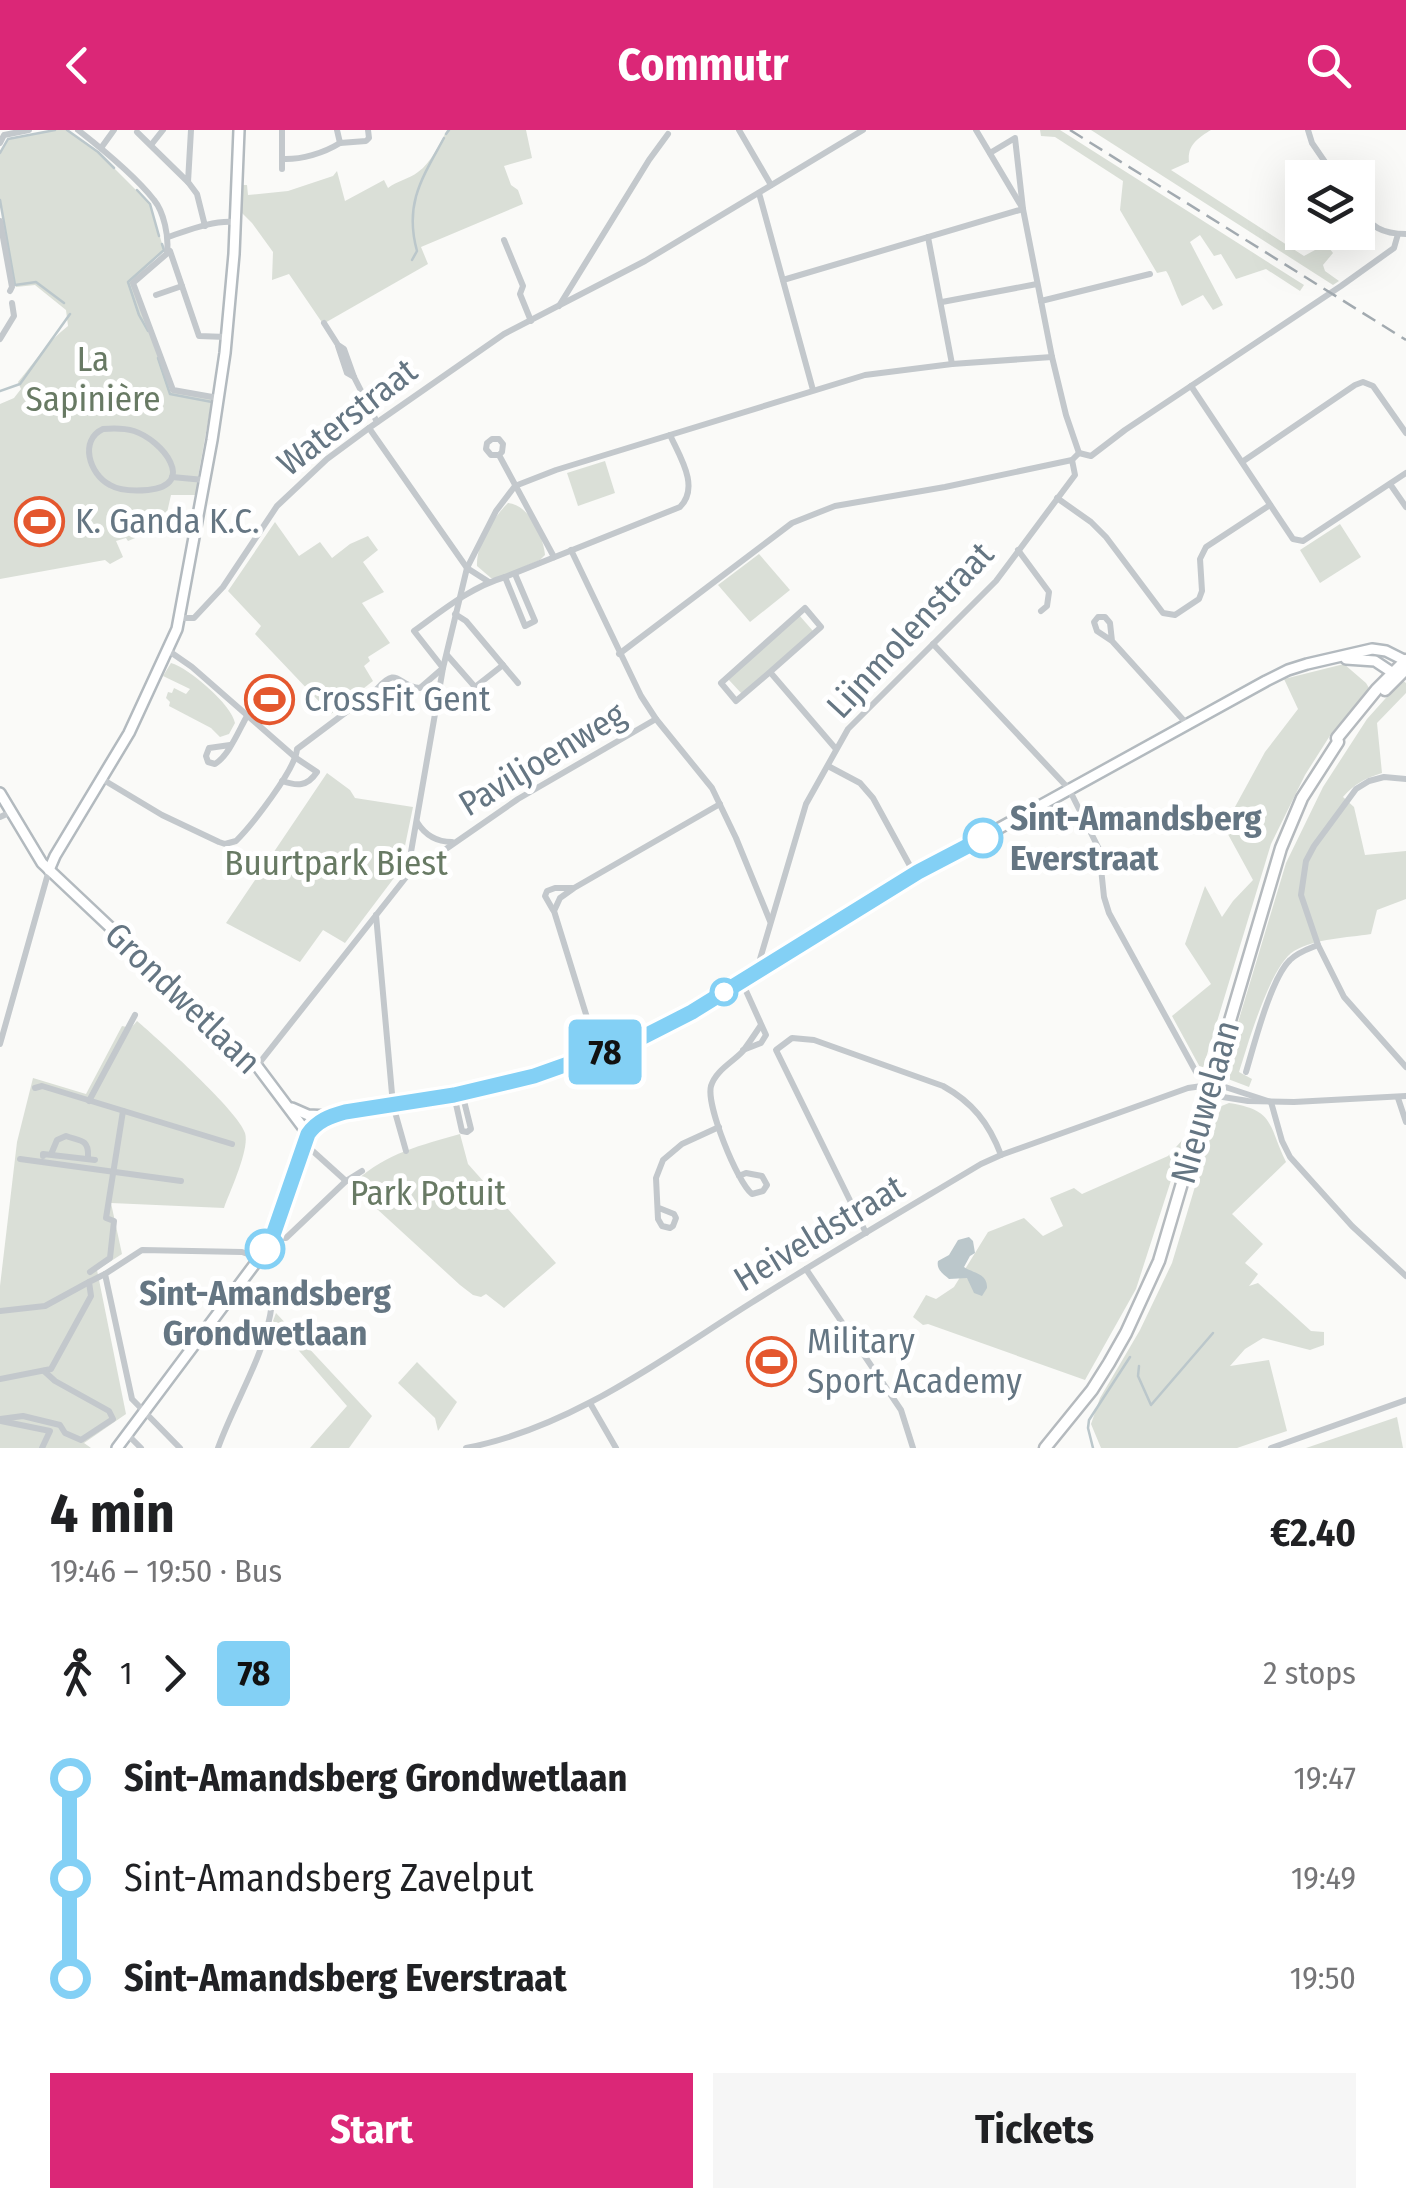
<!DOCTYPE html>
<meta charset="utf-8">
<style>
:root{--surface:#fff;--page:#f6f6f6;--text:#202124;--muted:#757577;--accent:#db2777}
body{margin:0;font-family:"Fira Sans Condensed",sans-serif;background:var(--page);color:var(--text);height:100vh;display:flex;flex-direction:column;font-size:38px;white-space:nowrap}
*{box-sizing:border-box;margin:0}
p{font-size:32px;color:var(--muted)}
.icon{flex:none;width:55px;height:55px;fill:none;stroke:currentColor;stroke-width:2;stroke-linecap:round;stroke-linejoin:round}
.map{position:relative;height:1318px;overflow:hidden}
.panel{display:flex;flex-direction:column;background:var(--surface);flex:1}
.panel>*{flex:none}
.badge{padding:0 20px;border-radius:8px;font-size:35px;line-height:65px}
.buttons{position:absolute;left:1285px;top:30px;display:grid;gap:20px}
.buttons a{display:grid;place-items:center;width:90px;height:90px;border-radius:0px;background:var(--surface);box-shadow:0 10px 40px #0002;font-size:50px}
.map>.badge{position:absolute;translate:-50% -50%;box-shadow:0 0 0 5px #fff}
.legs{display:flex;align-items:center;gap:15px;height:110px;padding:0 50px;font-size:32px}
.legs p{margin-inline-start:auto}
.head{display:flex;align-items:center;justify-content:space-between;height:170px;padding:0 50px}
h1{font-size:55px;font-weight:700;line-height:75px}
.primary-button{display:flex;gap:20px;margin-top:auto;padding:20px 50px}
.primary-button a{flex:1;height:115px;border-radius:0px;background:var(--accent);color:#fff;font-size:40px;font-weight:700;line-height:115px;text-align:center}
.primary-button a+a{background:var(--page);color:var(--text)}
ul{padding:0 50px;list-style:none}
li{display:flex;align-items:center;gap:35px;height:100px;font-size:38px}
li i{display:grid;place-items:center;width:15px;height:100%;margin:0 12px;background:currentColor}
li i::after{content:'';width:25px;height:25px;margin:-12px;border:8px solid;border-radius:50%;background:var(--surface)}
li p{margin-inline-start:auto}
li:first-child i{background:linear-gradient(#0000 50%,currentColor 0)}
li:last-child i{background:linear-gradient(currentColor 50%,#0000 0)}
header{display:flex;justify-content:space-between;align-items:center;height:130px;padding:0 50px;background:var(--accent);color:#fff;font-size:45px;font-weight:700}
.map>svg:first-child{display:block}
</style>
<header><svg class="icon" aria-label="back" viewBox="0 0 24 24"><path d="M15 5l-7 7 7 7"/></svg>Commutr<svg class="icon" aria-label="search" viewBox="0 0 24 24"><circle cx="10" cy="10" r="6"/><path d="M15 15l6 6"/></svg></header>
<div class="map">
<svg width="1406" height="1318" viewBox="0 0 1406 1318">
<rect width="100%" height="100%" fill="#fafaf8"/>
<g fill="#dadfd7">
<path d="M55 0H67L98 22 150 74 164 120 131 153 171 262 212 269 198 347V365H171L164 396 128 411 126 408 116 411 123 427 110 434 105 430 0 449V274L14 268 21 259 18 252C35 232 47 212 68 196L66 180 35 155 16 157 0 70V23L8 9Z"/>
<path d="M447 0H526L532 28 504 36 511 55 518 60 523 74 421 117 428 134 323 194 289 144 272 150 273 122 252 93 238 79 239 55H247L248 65 288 61 333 46 337 41 345 71 384 50 388 58C397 51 409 49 418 42 431 33 440 13 447 0Z"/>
<path d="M1040 0H1060L1304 155 1300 161 1266 139 1236 149 1221 124 1214 126 1200 105 1190 112 1223 175 1213 180 1203 165 1182 176C1177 167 1170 146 1166 141L1157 143 1120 80 1123 51 1055 7 1041 6Z"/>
<path d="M1091 0H1211C1198 8 1187 15 1189 32L1171 40 1304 126 1326 114 1333 123 1323 135 1325 141 1339 151 1333 155Z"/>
<path d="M605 331 615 363 578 376 567 343Z"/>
<path d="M508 373C529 375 543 405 545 425L540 430 497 448H491L477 436C476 414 493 388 508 373Z"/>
<path d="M275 392 299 426 320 412 332 428 350 414 368 406 378 420 363 432 384 462 362 473 390 513 368 527 370 531 364 536 373 551 331 584 255 504 261 496 228 461Z"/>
<path d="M1340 394 1361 427 1320 453 1300 420Z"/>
<path d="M759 424 790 460 750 492 718 455Z"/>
<path d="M799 485 813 501 742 564 728 549Z"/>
<path d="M171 533C189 538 232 575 235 593L229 604 220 607 211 598 169 576 170 572 166 568 168 562 172 563 174 558 186 564 190 559 163 546Z"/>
<path d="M1344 534 1366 553 1369 558 1331 604 1305 645 1271 714 1202 941 1172 886 1211 854 1185 814 1205 756 1222 787 1233 771 1253 750 1224 697 1265 622 1298 579 1284 549Z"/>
<path d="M1402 550 1406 553V563L1377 593 1382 643C1366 648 1354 654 1343 667L1354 677 1365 725 1406 721V769L1377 780 1371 804C1347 808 1316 808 1294 821 1270 836 1248 914 1239 942L1252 949 1249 957 1228 949 1224 939 1286 733 1323 657 1367 589Z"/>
<path d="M327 643 350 660 355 668 413 677 400 740 345 813 323 800 300 832 226 793Z"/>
<path d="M137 891C157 908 240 983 245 1003 250 1019 230 1061 224 1078L111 1073 122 1124 97 1140 126 1284 84 1313 91 1318H0V1156L17 1012 33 948 86 964 122 896 131 898Z"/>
<path d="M1229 973C1275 980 1268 995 1286 1032L1232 1084 1263 1114 1245 1133 1258 1144 1249 1156 1258 1153 1311 1201 1324 1202V1215L1310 1220 1263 1208 1245 1219 1230 1236 1269 1230 1287 1301 1237 1318H1101L1091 1294 1100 1268 1140 1200 1172 1133 1219 977Z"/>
<path d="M460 1004 468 1034 556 1133 504 1178 486 1164 481 1167 473 1165 460 1155 365 1068 356 1051C386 1023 422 1015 460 1004Z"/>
<path d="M1185 1007 1136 1159 1085 1250 928 1194 923 1195 913 1187 926 1165 936 1169 954 1157 988 1102 1024 1088 1043 1106 1063 1096 1050 1068 1074 1058 1082 1064 1168 1026Z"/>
<path d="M276 1183 372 1286 349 1318H310L347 1276 273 1191Z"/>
<path d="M417 1232 457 1272 438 1301 435 1288 398 1253Z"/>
<path d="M1397 1287 1403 1318H1306Z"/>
</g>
<path fill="#bbc7cb" d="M969 1107 973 1111 975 1123 970 1126 964 1137C972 1143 988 1143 987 1158L982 1166 974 1163 967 1148 949 1149C943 1144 936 1139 938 1131L949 1125 958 1110Z"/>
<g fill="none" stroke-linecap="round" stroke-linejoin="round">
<g stroke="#bbc7cb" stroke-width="2.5">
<path d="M67 0 98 22 114 38"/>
<path d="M446 4 449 0"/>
<path d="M0 23 8 9 55 0"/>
<path d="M137 60 150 74 159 106"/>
<path d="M0 70 15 155 36 152 64 173"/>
<path d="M412 130 417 121C404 74 422 48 444 8"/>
<path d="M148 201 139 185 128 152 164 120 162 114"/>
<path d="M158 228 170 264 212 272"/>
<path d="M0 261 20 254 70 184"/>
<path d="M1139 1236 1138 1246 1151 1275 1213 1203"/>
<path d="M1093 1318 1088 1298 1089 1290 1130 1227"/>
</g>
<defs>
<g id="secondary">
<path d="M1346 529 1375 531 1396 545"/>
<path d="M0 663 42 733 257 936 308 1004"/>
<path d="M49 740 55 726 129 603 177 499 212 310 225 223 234 124 239 0"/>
<path d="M292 978 308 985 330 986"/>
<path d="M117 1318 263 1123 272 1107 308 1004 314 996 330 986 345 982 454 965 534 946 641 908 742 852 918 743 1266 551 1288 540 1307 534 1372 519 1386 521 1406 531"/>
</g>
<g id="primary">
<path d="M1385 560 1406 539"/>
<path d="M1045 1318 1092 1260 1109 1233 1126 1203 1159 1131 1281 718 1302 668 1338 612 1337 608 1377 559 1406 530"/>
</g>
</defs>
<use href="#secondary" stroke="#b3babf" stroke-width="14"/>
<use href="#primary" stroke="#b5babe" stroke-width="15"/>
<g stroke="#c3c8cc" stroke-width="6">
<path d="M78 0C101 18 136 47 154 70 164 82 169 107 167 122"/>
<path d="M337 0 340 13 366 11 369 8 368 0"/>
<path d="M739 0 771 55"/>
<path d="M976 0 1023 79 1052 227 1066 285 1079 323"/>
<path d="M1308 0 1312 13 1336 48"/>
<path d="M137 2 188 52 191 0"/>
<path d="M0 13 4 5 29 0"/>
<path d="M151 15 163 0"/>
<path d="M101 18 114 0"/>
<path d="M282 29C301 30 324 23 340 13"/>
<path d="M282 39V0"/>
<path d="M188 52 197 64 205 96"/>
<path d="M759 63 813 260"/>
<path d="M1358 78C1371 97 1382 104 1406 104"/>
<path d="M0 91 12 157 10 161"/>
<path d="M168 107C189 100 213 90 235 92"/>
<path d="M928 107 952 234"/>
<path d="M504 110 523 156 520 164 531 191"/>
<path d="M783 150 1023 79 1015 8 990 23"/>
<path d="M156 165 182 156"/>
<path d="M1041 171 1150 144"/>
<path d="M942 172 1037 154"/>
<path d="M559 176 649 30 668 4"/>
<path d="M324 193 338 215 344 219 354 247 377 292"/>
<path d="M0 209 14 186 12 173"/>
<path d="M338 216 347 243 354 247"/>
<path d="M1191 256 1293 409 1303 411 1406 343"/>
<path d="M218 268 173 260 133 153 170 121 199 206 226 207"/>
<path d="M369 298 467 438 489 452"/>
<path d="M103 299C114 298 124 298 134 301 162 310 198 355 148 360 136 361 120 361 110 355 89 344 79 310 103 299Z"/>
<path d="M1079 323 1091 326 1125 300 1341 156 1394 118 1398 104"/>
<path d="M499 325H491L486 319 487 313 492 309H499L503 314 502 322 499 325 554 427"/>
<path d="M1242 332 1355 255 1363 252 1373 256 1406 303"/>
<path d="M172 347 204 350"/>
<path d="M1390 354 1406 377"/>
<path d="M515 356 556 340 865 245 952 234 1052 227"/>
<path d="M1057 368 1091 392 1106 407 1163 483 1175 485 1199 469 1202 461 1200 429 1206 417 1270 375"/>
<path d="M571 420 641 566 656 589 712 658 736 708 770 791"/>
<path d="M1018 420 1049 462 1047 476 1041 481"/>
<path d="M505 447 525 496 535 491 515 444"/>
<path d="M455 484 466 491 518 553"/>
<path d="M179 488H194L223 457 277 376 327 329 369 298 504 204 645 131 863 0"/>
<path d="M1112 511 1110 493 1105 487H1098L1094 492 1097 501 1112 511 1187 594"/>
<path d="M933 514 1069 659 1099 719 1104 767 1109 783 1196 942 1223 967 1248 971 1294 972 1406 966"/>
<path d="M169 521 192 537 296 628 317 642C307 657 297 656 282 651"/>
<path d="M619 524 792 393 835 376 945 357 1072 330 1079 323"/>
<path d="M447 525 475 557 483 563"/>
<path d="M770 542 736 571 721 553 805 478 821 497 770 542 836 619"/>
<path d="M475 557 503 535"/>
<path d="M230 615 209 618 206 626 208 632 215 634C229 625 238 602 247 586"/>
<path d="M828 636 860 653 873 668 915 745"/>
<path d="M102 649 162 685 219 712 225 714 236 711C251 696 296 639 297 619L377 559C399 534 397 557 420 558L443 538 414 501C443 480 471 457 505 447L680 377C700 357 680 327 670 305"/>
<path d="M1406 649 1384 647 1369 651 1356 659 1314 716 1306 731 1301 765 1318 815 1344 867 1406 937"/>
<path d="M0 687 11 682"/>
<path d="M417 692C425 705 436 712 452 712"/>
<path d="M407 745 443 538 467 438 496 381 515 356"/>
<path d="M553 780 545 766 547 761 555 758H572"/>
<path d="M376 785 393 975 406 1021"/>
<path d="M764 838 760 829 806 674 848 599 996 451 1075 345 1072 330"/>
<path d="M742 852 766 905 761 913 743 920"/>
<path d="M0 914 49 740"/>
<path d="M598 923 554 781 560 768 574 758 720 674"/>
<path d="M257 936 407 746 518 669 656 589"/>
<path d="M1246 942C1254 915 1271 848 1290 830 1298 822 1308 819 1318 815"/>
<path d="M35 958 42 956 232 1014"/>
<path d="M454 965 462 1001 467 1002 471 999 462 963"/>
<path d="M1398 968 1406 992"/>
<path d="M89 971 135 885"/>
<path d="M1271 972 1282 1011 1290 1027 1352 1096 1406 1146"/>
<path d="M305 1014 346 1051"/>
<path d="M52 1022 57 1010 66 1006C78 1011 89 1008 88 1026"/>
<path d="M43 1026V1024L95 1030"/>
<path d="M20 1029 181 1051"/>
<path d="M739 1046 746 1043 762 1046 767 1055 763 1061 752 1064C737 1052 706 975 711 956 716 940 733 932 743 921 749 913 755 904 761 895"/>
<path d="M659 1078 674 1084 676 1088 673 1096 670 1098 662 1096 658 1089 656 1048 663 1030 682 1014 719 997"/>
<path d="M866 1103 776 920 792 908 814 910 943 956C972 972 989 993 1001 1025"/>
<path d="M272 1107 286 1108 346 1051 362 1041"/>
<path d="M806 1139 901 1280 913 1318"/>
<path d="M90 1142 110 1128 114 1091 106 1088 123 981"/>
<path d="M0 1181 45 1176 89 1152"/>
<path d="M0 1249 51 1239 91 1166 89 1152 105 1144"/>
<path d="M590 1273 616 1318"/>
<path d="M0 1289 23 1286 60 1295 65 1303 81 1310 113 1289 109 1281 55 1251 44 1241"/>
<path d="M1 1291 50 1301 42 1318"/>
<path d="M127 1304 141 1318"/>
<path d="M180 1318 132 1269 105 1144 142 1120 242 1122 259 1128"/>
<path d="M218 1318C235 1270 266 1225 272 1173L242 1151"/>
<path d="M466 1318C571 1298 662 1229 751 1173 827 1125 904 1080 981 1034L1001 1025 1188 958 1216 954 1271 972"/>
<path d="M1271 1318 1406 1270"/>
</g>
<use href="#secondary" stroke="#fff" stroke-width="9"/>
<use href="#primary" stroke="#fff" stroke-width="10"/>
<path stroke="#a2aab0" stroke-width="2.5" stroke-dasharray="15 8" stroke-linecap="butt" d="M1070 0 1406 210"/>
</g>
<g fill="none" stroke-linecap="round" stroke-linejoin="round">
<defs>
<path id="line-1" d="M265 1119 272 1108 308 1004C317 991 330 986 345 982L454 965 534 946 641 908 692 882 918 742 983 708"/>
</defs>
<use href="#line-1" stroke="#fff" stroke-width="22"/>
<use href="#line-1" stroke="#83d0f5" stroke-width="15"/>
</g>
<defs>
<symbol id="stadium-ring" viewBox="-11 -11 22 22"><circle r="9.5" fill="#fff" stroke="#e4572e" stroke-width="1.5"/><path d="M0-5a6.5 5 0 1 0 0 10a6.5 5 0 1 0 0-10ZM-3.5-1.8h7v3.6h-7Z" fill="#e4572e"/></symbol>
</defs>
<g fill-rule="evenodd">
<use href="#stadium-ring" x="12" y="364" width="55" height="55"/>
<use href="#stadium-ring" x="242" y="542" width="55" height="55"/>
<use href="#stadium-ring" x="744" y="1204" width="55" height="55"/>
</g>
<g fill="#fff" stroke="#83d0f5" stroke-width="5">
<circle cx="983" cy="708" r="18"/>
<circle cx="724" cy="862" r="12"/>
<circle cx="265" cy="1119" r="18"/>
</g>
<g text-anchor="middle" stroke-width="10" stroke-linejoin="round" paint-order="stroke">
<g font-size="35" fill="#687a64" stroke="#fff">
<text x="93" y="241">La<tspan x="93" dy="40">Sapinière</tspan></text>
<text x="336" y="745">Buurtpark Biest</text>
<text x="428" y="1075">Park Potuit</text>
</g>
<g font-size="35" fill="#657683" stroke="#fff">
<text transform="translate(347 287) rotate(-38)" y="12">Waterstraat</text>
<text transform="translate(910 500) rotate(-47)" y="12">Lijnmolenstraat</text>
<text transform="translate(542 629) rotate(-31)" y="12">Paviljoenweg</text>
<text transform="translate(183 868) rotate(44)" y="12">Grondwetlaan</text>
<text transform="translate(1205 972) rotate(-74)" y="12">Nieuwelaan</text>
<text transform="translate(819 1103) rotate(-31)" y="12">Heiveldstraat</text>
</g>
<g font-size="35" fill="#657683" stroke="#fff" text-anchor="start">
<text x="75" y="403">K. Ganda K.C.</text>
<text x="304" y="581">CrossFit Gent</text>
<text x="807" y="1223">Military<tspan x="807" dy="40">Sport Academy</tspan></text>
</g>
<g font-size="35" font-weight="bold" fill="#657683" stroke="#fff" text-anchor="start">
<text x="1010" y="700">Sint-Amandsberg<tspan x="1010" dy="40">Everstraat</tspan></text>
<text x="265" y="1175" text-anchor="middle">Sint-Amandsberg<tspan x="265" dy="40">Grondwetlaan</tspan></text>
</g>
</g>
</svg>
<div class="buttons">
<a><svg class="icon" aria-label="layers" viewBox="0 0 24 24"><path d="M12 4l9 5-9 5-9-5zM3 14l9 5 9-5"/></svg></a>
</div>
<b class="badge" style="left:605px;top:922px;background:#83d0f5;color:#111">78</b>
</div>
<section class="panel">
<div class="head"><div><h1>4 min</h1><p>19:46 – 19:50 · Bus</p></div><b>€2.40</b></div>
<div class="legs"><svg class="icon" aria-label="walk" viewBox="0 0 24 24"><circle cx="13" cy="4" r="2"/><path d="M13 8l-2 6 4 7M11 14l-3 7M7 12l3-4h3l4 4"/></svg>1<svg class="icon" aria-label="forward" viewBox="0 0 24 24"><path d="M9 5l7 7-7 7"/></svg><b class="badge" style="background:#83d0f5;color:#111">78</b><p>2 stops</p></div>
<ul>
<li><i style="color:#83d0f5"></i><b>Sint-Amandsberg Grondwetlaan</b><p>19:47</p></li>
<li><i style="color:#83d0f5"></i><span>Sint-Amandsberg Zavelput</span><p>19:49</p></li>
<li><i style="color:#83d0f5"></i><b>Sint-Amandsberg Everstraat</b><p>19:50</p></li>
</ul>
<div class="primary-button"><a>Start</a><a>Tickets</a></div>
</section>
